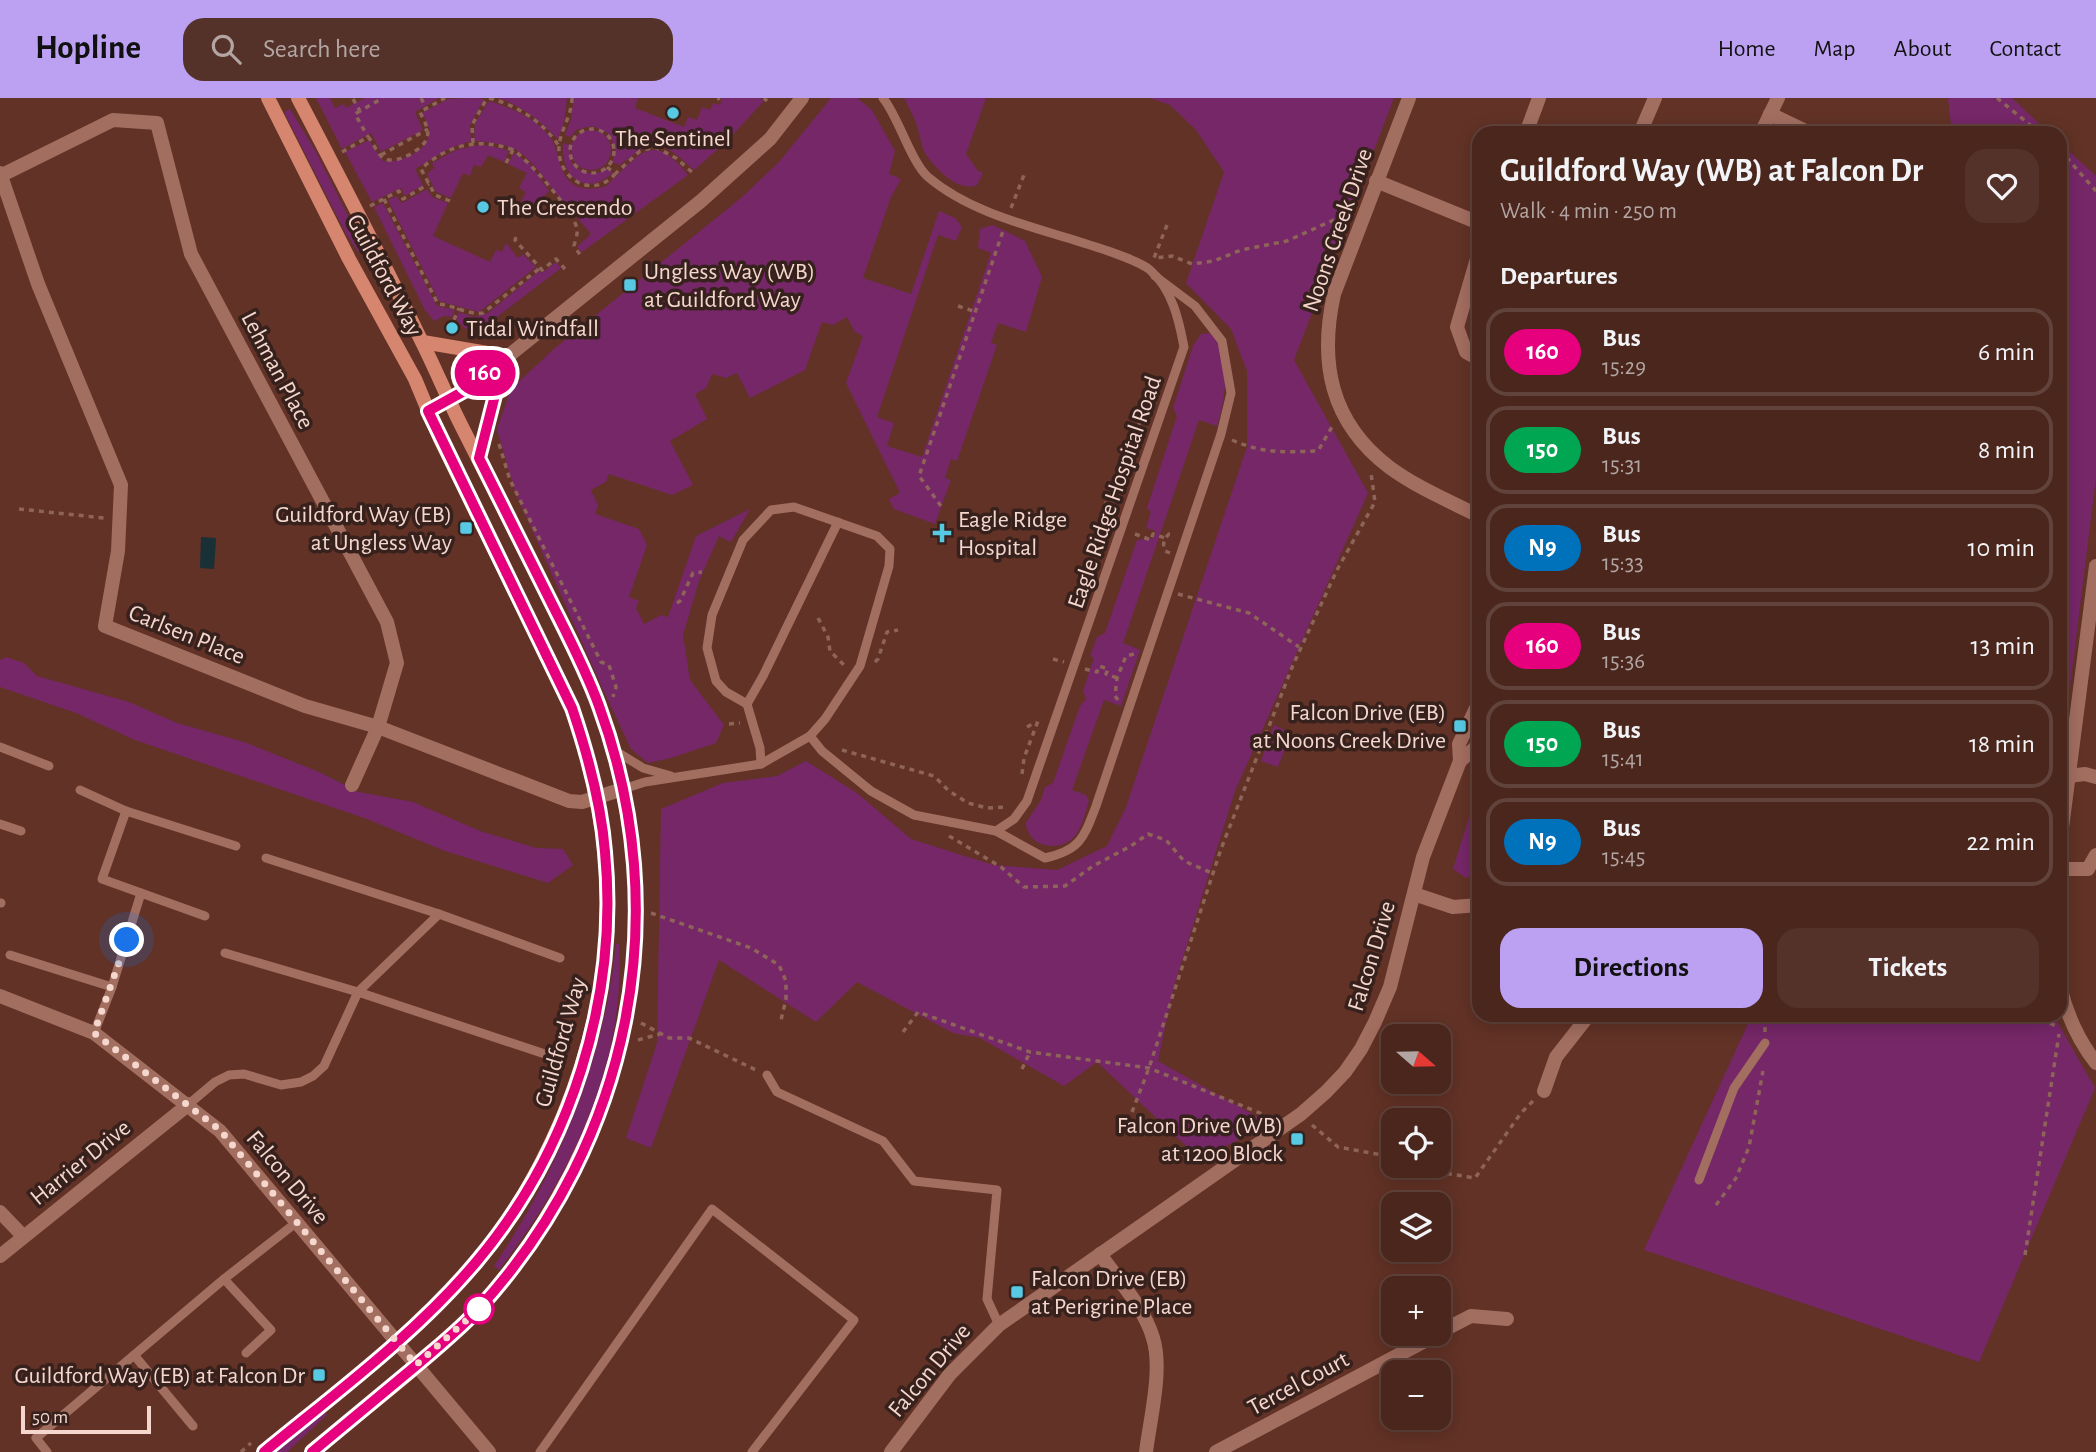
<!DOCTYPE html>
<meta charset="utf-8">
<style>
:root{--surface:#4a261c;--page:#543229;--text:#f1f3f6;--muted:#b2a5a3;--line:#61433b;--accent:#bca0f2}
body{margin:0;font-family:"Alegreya Sans",sans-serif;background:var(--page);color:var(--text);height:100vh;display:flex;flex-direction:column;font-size:26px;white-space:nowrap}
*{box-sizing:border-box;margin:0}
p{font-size:23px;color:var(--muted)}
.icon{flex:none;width:38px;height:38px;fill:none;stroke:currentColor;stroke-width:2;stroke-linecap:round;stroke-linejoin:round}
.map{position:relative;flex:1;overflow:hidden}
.sheet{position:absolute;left:1472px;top:28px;width:595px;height:896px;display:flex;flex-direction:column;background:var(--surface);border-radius:21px;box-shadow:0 4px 18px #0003,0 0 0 2px var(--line)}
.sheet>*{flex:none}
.badge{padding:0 14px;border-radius:23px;font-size:24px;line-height:46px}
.needle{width:46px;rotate:110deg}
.controls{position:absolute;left:1381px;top:926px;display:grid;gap:14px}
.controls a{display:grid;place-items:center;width:70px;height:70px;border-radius:14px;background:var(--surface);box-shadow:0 4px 18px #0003,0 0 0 2px var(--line);font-size:35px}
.scale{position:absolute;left:21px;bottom:18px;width:130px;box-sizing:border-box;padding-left:7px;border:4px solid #f5d7ce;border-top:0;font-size:19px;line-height:24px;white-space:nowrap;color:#f5d7ce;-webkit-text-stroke:5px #37211c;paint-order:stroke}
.you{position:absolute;width:35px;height:35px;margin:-18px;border:5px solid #fff;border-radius:50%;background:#1a73e8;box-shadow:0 0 0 10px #1a73e833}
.map>.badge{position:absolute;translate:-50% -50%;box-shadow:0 0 0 4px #fff}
h2{padding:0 28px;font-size:26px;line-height:63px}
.round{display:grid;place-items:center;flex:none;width:74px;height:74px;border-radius:21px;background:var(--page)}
.headline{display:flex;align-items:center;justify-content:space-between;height:119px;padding:0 28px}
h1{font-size:33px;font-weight:700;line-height:52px}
.action{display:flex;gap:14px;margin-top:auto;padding:14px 28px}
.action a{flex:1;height:80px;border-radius:21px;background:var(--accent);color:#111;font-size:28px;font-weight:700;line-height:80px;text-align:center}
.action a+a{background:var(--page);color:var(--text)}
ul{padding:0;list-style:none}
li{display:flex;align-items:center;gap:21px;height:88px;margin:0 14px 10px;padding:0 14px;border:4px solid var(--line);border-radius:21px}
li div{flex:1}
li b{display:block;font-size:26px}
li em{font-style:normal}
li .badge{min-width:77px;font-weight:700;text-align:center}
header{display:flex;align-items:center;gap:42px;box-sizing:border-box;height:98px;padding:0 35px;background:var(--accent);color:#111}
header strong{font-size:33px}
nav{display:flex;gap:38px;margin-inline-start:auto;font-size:24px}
.search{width:490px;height:63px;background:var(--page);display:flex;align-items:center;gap:18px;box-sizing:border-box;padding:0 24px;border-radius:21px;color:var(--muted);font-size:26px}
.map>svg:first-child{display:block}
</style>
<header>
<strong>Hopline</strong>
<div class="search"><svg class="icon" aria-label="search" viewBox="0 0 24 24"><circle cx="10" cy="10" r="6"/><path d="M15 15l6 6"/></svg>Search here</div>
<nav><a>Home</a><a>Map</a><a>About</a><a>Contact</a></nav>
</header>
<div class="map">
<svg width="2096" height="1354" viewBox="0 0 2096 1354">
<rect width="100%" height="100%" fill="#623226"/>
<g fill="#762768">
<path d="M316 0H330L335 10 344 6 346 10 365 0H439L415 14 423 32 381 54 371 35 342 51Z"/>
<path d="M473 0 484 1 470 27 471 43 450 50 415 71 423 87 405 98 401 90 372 104 345 54 369 42 383 63C399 66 433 52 429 31 428 26 424 19 422 15L448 1Z"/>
<path d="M498 0H567L564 24 558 41C540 23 523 8 498 0Z"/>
<path d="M574 0H638L635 10 684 29 688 19 697 22 702 9 710 12 713 5 720 7 722 0H760L764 3 725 45 694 72C681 60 665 44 646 47L620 67 612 64 616 53 608 35 592 28 576 32 571 39 565 37 571 21Z"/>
<path d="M831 0H857L872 12 895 53 889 76 901 81 891 99 863 180 911 196 939 113 955 120 962 129 956 143 938 137 877 319 894 325 887 348 922 359 991 155 978 150 980 131 993 127 1025 143 1042 179 1026 234 998 225 991 245 997 247 957 363 951 361 945 380 951 382 935 426 894 411 889 401 900 395 846 285 863 238 855 234 847 219 833 227 822 224 805 272 750 300 737 275 726 280 712 276 706 290 695 296 707 321 670 343 693 387 672 397 609 376 606 384 591 392 598 407 595 416 639 431 647 447 629 499 639 503 636 510 644 526 661 517 668 519 696 438 750 411 731 444 719 438 699 483 683 537 690 582 724 627 716 645 671 660 648 665 631 651 601 587 514 391 497 331 511 291 555 250 741 100 779 64Z"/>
<path d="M904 0H986L966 56 978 73 983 75 977 87C958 95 933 69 924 53 921 46 920 38 918 31 915 20 909 10 904 0Z"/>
<path d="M1150 0H1394L1294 262 1368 395 1235 693 1174 888 1158 963 1270 1026 1200 1061 1097 964 1064 988 980 940 953 935 857 884 816 924 719 862 651 1050 626 1040 657 945 661 711 723 685 777 678 806 663 857 695 911 741 993 767 1057 772 1107 748 1126 709 1247 349V273L1231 231 1186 185 1224 74 1196 32 1170 7Z"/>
<path d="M1948 0H2012L2049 35H1952Z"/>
<path d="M489 3C511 10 535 19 550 39 562 55 556 80 579 89 588 92 597 91 606 88 638 58 652 30 688 77L582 154 577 149 591 136C578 120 564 105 551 89 525 55 520 46 474 43L475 25Z"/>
<path d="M290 11 316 54 364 150 358 154 346 136 284 14Z"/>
<circle cx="591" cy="52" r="20"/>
<path d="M563 45 569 47 572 65C581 76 595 79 607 70L613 75C585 100 560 78 563 45Z"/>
<path d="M2060 45 2096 78V380L2061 661Z"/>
<path d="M479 47 491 48 509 53 504 64 488 57 481 69 474 67 470 78 463 75 451 100 436 94 427 76 434 70 432 65 456 52Z"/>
<path d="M514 55 530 66 549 93 526 117 517 112 526 94 519 90 527 75 508 66Z"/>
<path d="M427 91 432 99 448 105 433 138 490 164 496 152 502 154 506 145 518 160 523 156 536 169 479 214 439 203 388 102 396 98 402 105Z"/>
<path d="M383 105 437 208 455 212 452 219 444 218 434 223 425 212 374 109Z"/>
<path d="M556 164 561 170 493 222 465 231 456 221 459 214 474 219 488 215 539 173 542 175Z"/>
<path d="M1212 235C1231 261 1226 299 1217 328L1199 322 1123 545 1140 552 1121 608 1104 602 1072 692 1086 697 1089 703C1085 715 1082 731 1073 740 1057 755 1027 748 1026 725L1041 702 1045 689 1053 685 1080 608 1086 601 1083 593 1094 560 1090 558 1097 539 1105 535 1137 442 1154 440 1156 433 1146 430 1151 414 1147 410 1177 318 1173 310 1193 248 1201 236Z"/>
<path d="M6 559 24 565 37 578 129 604 177 625 244 644 319 674 359 694 413 704 480 733 536 750 563 751 573 767 548 785 445 753 367 721 135 642 76 615 0 589V562Z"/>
<path d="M1274 627 1291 635 1278 669 1261 663Z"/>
<path d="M1479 687V775L1466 780 1453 771Z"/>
<path d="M616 846H619C626 968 571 1078 499 1172L494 1168C558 1073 605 960 616 846Z"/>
<path d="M1752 917H2046L2055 920 2095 990 1979 1264 1644 1152Z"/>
<path d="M324 1313 327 1317 287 1354H276Z"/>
</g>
<path fill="#193036" d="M201 439 216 440 214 471 200 470Z"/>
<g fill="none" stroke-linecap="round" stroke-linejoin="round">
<g stroke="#8e6459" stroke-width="3.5" stroke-dasharray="5 5" stroke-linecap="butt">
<path d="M421 0 426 10"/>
<path d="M489 0C518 8 542 23 559 48"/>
<path d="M572 0C572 18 560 32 559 49 557 81 593 102 615 76"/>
<path d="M764 0 767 3"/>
<path d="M1997 0 2040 35"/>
<path d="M353 1 360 13 383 0"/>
<path d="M717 1 720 0"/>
<path d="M360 13 355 16 368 39"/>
<circle cx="592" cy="53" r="22"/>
<path d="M473 45 472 27 487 0"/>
<path d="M2060 52 2096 93"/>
<path d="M342 54 368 39C374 45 377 57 385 61 397 66 423 52 427 40 430 31 423 21 420 14L445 0"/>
<path d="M381 57 428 31"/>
<path d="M506 65 513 52C528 61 575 115 577 131 578 136 575 143 574 148L581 158"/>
<path d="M607 69 615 76 640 53 655 49 676 60 694 76"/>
<path d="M384 101 438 206C454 207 467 217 483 215L540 170"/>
<path d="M450 103 435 97 421 71C447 47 479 39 513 52"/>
<path d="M370 108 399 93 403 101 429 86"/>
<path d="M1011 110 1024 77"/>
<path d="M1167 127 1154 160 1172 158 1192 166 1214 163 1241 152 1287 143 1349 115"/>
<path d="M516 139 515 142 542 172 556 161 565 171"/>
<path d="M958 208 976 214"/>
<path d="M450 231 459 210"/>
<path d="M1232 342C1264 356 1284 354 1318 353L1333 327"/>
<path d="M499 346 510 382 601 564 609 567 616 589 613 599"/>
<path d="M1104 405 1111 407 1146 306 1152 302"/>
<path d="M941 408 919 378 1003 133"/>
<path d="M19 411 104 420"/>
<path d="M1135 436 1151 442 1153 436 1165 440"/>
<path d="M1170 455 1165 453C1162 446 1164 441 1169 436H1174"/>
<path d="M1178 496 1249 515 1299 549"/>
<path d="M677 505 680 503 693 475 702 474"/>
<path d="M818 520 828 539 830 553 845 568"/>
<path d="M1053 561 1064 564"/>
<path d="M875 564 878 561 887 534 898 532"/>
<path d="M1085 571 1097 574 1099 568 1108 571 1106 576 1117 580"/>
<path d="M1118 602 1115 598 1117 580 1126 558 1134 556"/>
<path d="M729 626 740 625"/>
<path d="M1027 629 1036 624"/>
<path d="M842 652 934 678 949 693 968 705 987 710 1006 709"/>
<path d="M1022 676 1024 660 1038 623"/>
<path d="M949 738 1001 769 1024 789 1065 788 1093 768 1131 748 1148 736 1166 742 1184 763 1214 776"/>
<path d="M651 815 751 850 779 867 786 883V901L781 922"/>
<path d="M2032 917 2056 928"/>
<path d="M641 925 669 940H689L756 972"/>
<path d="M903 934 918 914 1030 954 1149 970 1260 1015 1267 1024"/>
<path d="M1765 934V927L1772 917"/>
<path d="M638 942 660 936"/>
<path d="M1022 971 1030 954"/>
<path d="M1132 1014 1149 970 1221 751 1293 567 1337 472 1375 404 1371 375"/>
<path d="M1312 1027 1338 1049 1393 1059"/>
<path d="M1418 1068 1432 1073 1475 1080 1521 1015 1533 1003"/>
<path d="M1716 1107 1736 1080 1749 1049 1763 973"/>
<path d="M2025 1157 2059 936"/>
<path d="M241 1354 251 1345"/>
</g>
<g stroke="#a26e60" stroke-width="9">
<path d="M883 0C899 20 911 64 928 79 974 118 1040 130 1096 149 1109 153 1141 164 1150 172 1172 191 1179 222 1184 249L1027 703 1014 721 996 733"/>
<path d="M747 606 763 578 838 424"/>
<path d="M0 649 49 668"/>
<path d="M614 652 643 670 671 678"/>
<path d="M761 666 760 650 747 606 726 594 716 583 707 550 712 517 743 442 771 412 794 409 877 438 890 451 889 468 860 568 825 621 810 638"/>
<path d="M623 691 645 684 761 666 810 638 822 653 871 693 914 717 996 733 1045 760C1081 752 1084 739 1096 708L1221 336 1231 295 1222 243 1195 208 1155 178"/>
<path d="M80 692 126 713 236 748"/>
<path d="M126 713 102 781 205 818"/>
<path d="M0 726 21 733"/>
<path d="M266 760 439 816 560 860"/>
<path d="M0 805H1"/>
<path d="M225 855 358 894 551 958"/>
<path d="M10 857 112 889"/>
<path d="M94 935 112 889 141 795"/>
<path d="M767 977 777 994 883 1043 914 1083 997 1092 987 1201 999 1227"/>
<path d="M189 1006 215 984 229 977 244 976 281 987 301 984 313 978 324 968 358 894 439 816"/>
<path d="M1699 1082 1734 990 1765 945"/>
<path d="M224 1181 271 1232 246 1255"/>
<path d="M134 1257 193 1328"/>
<path d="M47 1354 36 1340 224 1181 297 1124"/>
<path d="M540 1354 712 1111 854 1222 752 1354"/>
</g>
<g stroke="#a26e60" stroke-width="14">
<path d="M1770 16 1810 35"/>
<path d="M1526 35 1539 0"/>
<path d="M1640 35 1655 0"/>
<path d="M0 75 38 186 121 387 118 453 105 528 305 608 378 629 569 703 582 704 623 691"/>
<path d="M2 77 113 22 157 25 191 156 387 524 397 565 378 629 352 687"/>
<path d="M1376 83 1479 125"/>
<path d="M1479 154 1457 229 1466 254 1479 261"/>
<path d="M2060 679 2085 676 2096 679"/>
<path d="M2060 771H2088L2096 757"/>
<path d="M1414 796 1453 809 1479 807"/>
<path d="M1544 993 1556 959 1589 917"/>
<path d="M0 1114 23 1138"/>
<path d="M1100 1156C1118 1182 1144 1209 1153 1240 1163 1271 1150 1321 1146 1354"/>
<path d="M0 1158 189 1006"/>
<path d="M1438 1235 1471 1218 1507 1221"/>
<path d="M1216 1354 1438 1236"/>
</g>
<g stroke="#a26e60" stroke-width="14">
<path d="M1409 0 1334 196C1319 264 1330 324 1389 369 1416 389 1449 403 1479 418"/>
<path d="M1761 35 1778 0"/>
<path d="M428 313 466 292 701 103 770 41 802 0"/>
<path d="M1460 663 1475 650 1479 641"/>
<path d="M2060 745 2096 468"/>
<path d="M2060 889C2067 917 2078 942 2096 965"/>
<path d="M0 898 94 935 220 1033 489 1354"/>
<path d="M891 1354 950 1276 999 1227 1301 1016 1326 994 1345 974 1361 951 1375 924 1390 889 1423 759 1460 663 1459 646 1479 604"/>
</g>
<g stroke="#d6856f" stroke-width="14">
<path d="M298 0C340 80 382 161 421 242 435 270 447 299 461 327 489 382 517 437 545 493 563 530 583 567 598 605 611 639 620 675 626 710 657 876 613 1028 517 1164 464 1239 382 1296 312 1354"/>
<path d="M423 244 505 258 479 360"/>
<path d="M264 1354C337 1294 416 1236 477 1163 514 1119 541 1070 563 1018 621 877 620 753 572 610L440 341 415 281 349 161 268 0"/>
</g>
</g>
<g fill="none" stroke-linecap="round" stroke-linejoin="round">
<defs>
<path id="line" d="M264 1354C337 1294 416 1236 477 1163 571 1051 619 899 605 754 601 704 588 657 572 610L428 313 466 292 505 258 479 360C503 408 527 456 551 504 568 538 586 572 599 608 676 817 630 1042 482 1207 463 1229 440 1247 418 1266 383 1295 348 1324 312 1354"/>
</defs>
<use href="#line" stroke="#fff" stroke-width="16"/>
<use href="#line" stroke="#e6007e" stroke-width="10"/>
<path stroke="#f5d7ce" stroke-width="7" stroke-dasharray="0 12.6" d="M127 842 94 935 220 1032 416 1267 479 1211"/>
</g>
<g fill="#58c9e3" stroke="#37211c" stroke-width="2.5">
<circle cx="673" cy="15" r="7"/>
<circle cx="483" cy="109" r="7"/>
<rect x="623" y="180" width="14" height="14" rx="3.5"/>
<circle cx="452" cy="230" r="7"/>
<rect x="459" y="423" width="14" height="14" rx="3.5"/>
<path d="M938.5 424.5h7v7h7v7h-7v7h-7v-7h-7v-7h7z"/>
<rect x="1453" y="621" width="14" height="14" rx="3.5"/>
<rect x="1290" y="1034" width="14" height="14" rx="3.5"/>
<rect x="1010" y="1187" width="14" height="14" rx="3.5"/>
<rect x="312" y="1270" width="14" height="14" rx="3.5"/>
</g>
<circle fill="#fff" stroke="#e6007e" stroke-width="3.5" cx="479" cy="1211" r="14"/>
<g text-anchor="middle" stroke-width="7" stroke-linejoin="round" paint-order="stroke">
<g font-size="24" fill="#f5d7ce" stroke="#37211c" text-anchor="start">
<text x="673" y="48" text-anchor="middle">The Sentinel</text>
<text x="497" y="117">The Crescendo</text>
<text x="644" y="181">Ungless Way (WB)<tspan x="644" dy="28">at Guildford Way</tspan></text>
<text x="466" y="238">Tidal Windfall</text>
<text x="452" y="424" text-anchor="end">Guildford Way (EB)<tspan x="452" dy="28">at Ungless Way</tspan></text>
<text x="958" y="429">Eagle Ridge<tspan x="958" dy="28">Hospital</tspan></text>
<text x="1446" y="622" text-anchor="end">Falcon Drive (EB)<tspan x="1446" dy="28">at Noons Creek Drive</tspan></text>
<text x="1283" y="1035" text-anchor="end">Falcon Drive (WB)<tspan x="1283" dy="28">at 1200 Block</tspan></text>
<text x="1031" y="1188">Falcon Drive (EB)<tspan x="1031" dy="28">at Perigrine Place</tspan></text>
<text x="305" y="1285" text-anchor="end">Guildford Way (EB) at Falcon Dr</text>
</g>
<g font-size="24" fill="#f5d7ce" stroke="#37211c">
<text transform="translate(1337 132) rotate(-71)" y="8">Noons Creek Drive</text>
<text transform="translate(385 177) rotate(62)" y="8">Guildford Way</text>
<text transform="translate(278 272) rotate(62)" y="8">Lehman Place</text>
<text transform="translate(1114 394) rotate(-71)" y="8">Eagle Ridge Hospital Road</text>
<text transform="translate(187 536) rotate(22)" y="8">Carlsen Place</text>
<text transform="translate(1371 858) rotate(-73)" y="8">Falcon Drive</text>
<text transform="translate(560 944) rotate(-74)" y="8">Guildford Way</text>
<text transform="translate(80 1064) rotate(-39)" y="8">Harrier Drive</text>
<text transform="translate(288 1079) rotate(50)" y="8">Falcon Drive</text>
<text transform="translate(929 1272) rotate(-50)" y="8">Falcon Drive</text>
<text transform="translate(1298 1285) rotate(-28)" y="8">Tercel Court</text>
</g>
</g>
</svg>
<div class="controls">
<a><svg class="needle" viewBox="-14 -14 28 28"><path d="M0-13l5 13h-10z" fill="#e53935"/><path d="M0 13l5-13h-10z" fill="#b2a5a3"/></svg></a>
<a><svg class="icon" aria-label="locate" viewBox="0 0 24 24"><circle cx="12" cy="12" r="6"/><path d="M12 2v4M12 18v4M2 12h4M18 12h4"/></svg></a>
<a><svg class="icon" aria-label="layers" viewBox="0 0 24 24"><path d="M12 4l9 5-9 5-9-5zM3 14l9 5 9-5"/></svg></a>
<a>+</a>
<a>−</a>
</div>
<div class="scale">50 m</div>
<div class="you" style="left:127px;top:842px"></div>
<b class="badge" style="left:485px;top:275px;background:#e6007e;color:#fff">160</b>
<section class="sheet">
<div class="headline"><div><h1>Guildford Way (WB) at Falcon Dr</h1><p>Walk · 4 min · 250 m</p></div><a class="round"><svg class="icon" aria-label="heart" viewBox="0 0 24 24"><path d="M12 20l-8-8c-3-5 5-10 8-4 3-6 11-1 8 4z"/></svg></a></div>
<h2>Departures</h2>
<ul>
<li><span class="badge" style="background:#e6007e;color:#fff">160</span><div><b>Bus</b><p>15:29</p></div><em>6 min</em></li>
<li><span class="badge" style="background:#00a651;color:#fff">150</span><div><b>Bus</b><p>15:31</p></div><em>8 min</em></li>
<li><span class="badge" style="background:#0072bc;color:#fff">N9</span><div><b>Bus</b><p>15:33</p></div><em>10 min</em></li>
<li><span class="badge" style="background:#e6007e;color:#fff">160</span><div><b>Bus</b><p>15:36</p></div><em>13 min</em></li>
<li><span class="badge" style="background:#00a651;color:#fff">150</span><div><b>Bus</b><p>15:41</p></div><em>18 min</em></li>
<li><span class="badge" style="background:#0072bc;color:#fff">N9</span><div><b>Bus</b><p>15:45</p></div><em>22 min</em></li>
</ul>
<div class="action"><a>Directions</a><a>Tickets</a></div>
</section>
</div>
